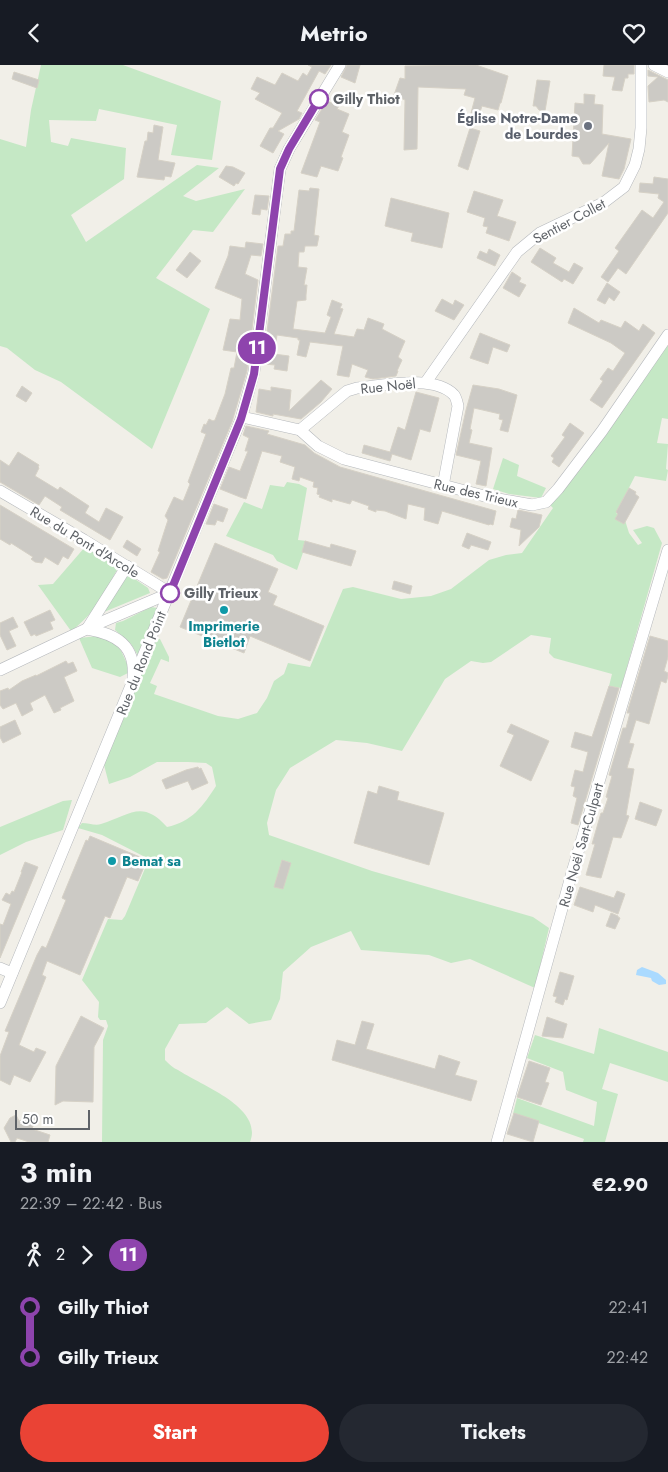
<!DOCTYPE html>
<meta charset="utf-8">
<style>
:root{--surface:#171b24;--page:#242831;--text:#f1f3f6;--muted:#9ea1a6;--accent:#ea4335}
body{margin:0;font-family:Jost,sans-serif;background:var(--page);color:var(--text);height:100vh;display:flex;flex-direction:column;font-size:19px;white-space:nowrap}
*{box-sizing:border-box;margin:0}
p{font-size:16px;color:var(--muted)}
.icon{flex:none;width:28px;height:28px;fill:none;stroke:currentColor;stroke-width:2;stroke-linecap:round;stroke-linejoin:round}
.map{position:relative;height:1077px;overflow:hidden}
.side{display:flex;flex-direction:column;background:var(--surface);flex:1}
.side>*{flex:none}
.badge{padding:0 10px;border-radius:16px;font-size:18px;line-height:32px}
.scale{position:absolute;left:15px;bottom:12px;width:75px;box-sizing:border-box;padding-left:5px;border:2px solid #5f6368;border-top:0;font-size:14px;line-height:18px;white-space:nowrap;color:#5f6368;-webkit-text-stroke:4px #fff;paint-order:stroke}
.map>.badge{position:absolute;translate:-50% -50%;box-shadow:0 0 0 2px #fff}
.legs{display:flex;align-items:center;gap:8px;height:55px;padding:0 20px;font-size:16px}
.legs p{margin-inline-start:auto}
.head{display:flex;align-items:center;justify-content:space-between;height:85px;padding:0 20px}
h1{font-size:28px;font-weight:700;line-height:38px}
.primary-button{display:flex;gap:10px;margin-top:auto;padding:10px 20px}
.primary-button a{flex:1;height:58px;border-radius:30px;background:var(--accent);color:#fff;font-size:20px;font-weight:700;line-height:58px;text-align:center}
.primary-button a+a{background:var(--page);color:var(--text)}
ul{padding:0 20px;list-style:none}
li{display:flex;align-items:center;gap:18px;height:50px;font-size:19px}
li i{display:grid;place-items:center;width:8px;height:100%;margin:0 6px;background:currentColor}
li i::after{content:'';width:12px;height:12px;margin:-6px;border:4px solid;border-radius:50%;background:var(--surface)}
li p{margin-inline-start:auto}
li:first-child i{background:linear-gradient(#0000 50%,currentColor 0)}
li:last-child i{background:linear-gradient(currentColor 50%,#0000 0)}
header{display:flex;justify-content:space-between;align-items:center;height:65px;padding:0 20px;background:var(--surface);font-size:22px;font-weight:700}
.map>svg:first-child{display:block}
</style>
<header><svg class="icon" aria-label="back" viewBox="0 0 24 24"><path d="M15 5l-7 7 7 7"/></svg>Metrio<svg class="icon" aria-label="heart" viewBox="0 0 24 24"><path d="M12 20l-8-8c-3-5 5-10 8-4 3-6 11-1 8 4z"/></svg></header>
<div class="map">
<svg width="668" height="1077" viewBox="0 0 668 1077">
<rect width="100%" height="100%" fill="#f1efe8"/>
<g fill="#c5e8c5">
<path d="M41 0H123L221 36 212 95 171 90 177 60 99 44 96 56 49 55 51 77 68 81 71 73 126 83 124 114 71 150 86 177 197 100 219 103 183 131 196 136 245 124 213 167 193 165 156 213 210 244 152 384 61 317 35 305 7 283 0 281V74L26 82 31 45Z"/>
<path d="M668 271V354L662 353 657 378 668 379 666 404 668 405 666 416 635 411 616 448 624 452 629 468 638 480 642 478 633 465 647 461 654 463 662 478 621 623 609 621 612 609 554 593 549 588 551 573 531 570 491 597 483 598 471 596 445 614 402 686 367 678 336 675 290 703 276 725 267 758 269 770 372 806 533 852 549 863 535 923 470 894 451 898 429 890 361 885 351 866 311 882 283 907 280 934 271 955 249 959 227 942 206 958 179 959 165 984V995C169 999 173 1003 178 1005 200 1020 264 1042 250 1077H102L103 975 108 961 106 955H100L98 952 99 937 82 915 108 854 122 855 125 851 149 794 102 770 78 763 82 758C88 758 96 761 101 759 130 750 142 734 167 762 192 757 203 741 216 721L212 702 206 698 188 697H157L130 712 109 719 104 700 155 574H160L169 592V597L161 594 150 618 157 621 154 629 218 651 238 654 257 648 267 633 274 616 284 609 288 598 310 602 343 524 353 522 401 534 431 531 451 524 489 495 506 490 522 488 553 443 550 440 583 401Z"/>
<path d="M503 393 519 400 517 411 546 423 541 433 509 429 493 424Z"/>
<path d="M287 417 299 419 307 423 298 475 307 476 297 505 277 496 273 490 226 471 244 437 262 444 270 420 284 422Z"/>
<path d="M85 482 119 501C106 525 94 550 71 566L38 520 53 519Z"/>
<path d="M126 508 148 523 150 528 104 547 107 537 120 523Z"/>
<path d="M151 542 157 543 139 592 131 579 115 565 116 558 123 556Z"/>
<path d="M98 571C119 576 120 583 128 601L134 605 120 612 92 603 79 573Z"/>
<path d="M72 735 63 765 26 777 0 790V762L63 736Z"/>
<path d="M599 963 668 987V1017L610 998 602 1024 618 1029 605 1077H583L584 1074 513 1049 517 1033 594 1061 597 1037 566 1025 563 1007 527 993 535 970 594 989Z"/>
</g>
<path fill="#aadaff" d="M642 902 658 908 666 915V919L659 920 652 916 651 913 636 910 637 905Z"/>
<g fill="#cccac5" stroke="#d6d1c6">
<path d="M308 0H331L325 9 319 6 297 46 302 48 299 54 278 66 284 69 273 88 260 81 270 63H273L282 48 255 34 260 28 251 24 257 12 275 20 282 8 298 16 303 8 307 11 312 2Z"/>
<path d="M347 0H360L355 18 341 12Z"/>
<path d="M476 0 508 11 501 38H500L498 45 482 41 479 50 471 48 475 33 464 30 466 24 418 22 417 84 404 85 405 35 394 30 400 13 405 14V1Z"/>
<path d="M604 0H634V9H628V13H625L622 26 612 25 615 12 603 11Z"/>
<path d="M648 5 668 15V37L664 35 649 37 648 21 658 12 648 11Z"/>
<path d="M14 7 39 15 37 23 12 14Z"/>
<path d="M537 15 550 16 545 46 539 45 536 41H533Z"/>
<path d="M584 29 595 30 594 39 603 40 602 69 631 74 624 104 619 114 602 111 609 78 590 99H583L579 92 572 91 575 38 584 39Z"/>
<path d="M327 36 339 41 337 44 349 49 342 67 349 70 341 92 343 93 338 106 321 101 317 112 301 108 320 57 315 55Z"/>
<path d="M154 60 163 62 158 95 175 98 171 112 165 111 164 115 137 112 145 76H147L148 67 153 68Z"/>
<path d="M470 63 480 66 468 105 458 101Z"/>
<path d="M226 101 233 102 245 108 238 119 236 118 234 121 219 112Z"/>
<path d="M654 112 668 114V148L626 209 618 203 608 217 601 212 619 186 615 183 642 145 653 153 664 137 658 133 659 129 639 127 640 118 653 119Z"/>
<path d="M310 123 319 124 314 170 319 171 317 181H305L304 187H299L298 202 307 203 304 220H307L306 230V235L297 236 293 264 325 268 331 252 327 250 332 235 342 239 340 243 343 244 334 269 354 272 357 264 364 265 368 253 384 259 382 264 405 276 398 292 402 295 397 306H398L396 311 373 314 365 312 368 305 352 299 349 312 337 310 343 281 310 277 306 292 297 290 300 275H298V273L277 270 274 289 289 291 287 306 274 304 275 300 264 299 270 275 266 274 278 181H283L285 169H291V166H294L299 125 309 126Z"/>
<path d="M474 126 503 135 497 151 516 157 509 176 486 168 488 162 483 161 485 153 467 147Z"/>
<path d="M255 130 269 131 267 145 261 144 260 150 252 149Z"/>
<path d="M391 133 449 148 442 183 411 176 413 168 385 161Z"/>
<path d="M246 177 263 179 261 191 251 190 245 209 258 215 247 306 232 357 167 513 163 514 151 507 160 487 158 486 166 461 168 455 165 451 174 432 183 436 184 434 190 419 188 417 206 369 201 367 204 359 206 360 209 354 213 356 215 355 225 329 231 303H234L237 287 223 285 230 254 240 255 242 234 215 223 228 191 230 181 245 183Z"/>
<path d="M540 183 556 193 553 198 569 207 574 198 583 203 573 219 564 214 562 217 531 197Z"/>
<path d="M489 184 500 190 495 201 477 193 480 186 487 189Z"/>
<path d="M190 187 201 196 187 213 176 205Z"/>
<path d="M512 207 521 213 519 217 526 220 519 232 503 223Z"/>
<path d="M607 218 620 227 614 236 609 232 605 239 597 235Z"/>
<path d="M442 234 453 240 455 235 464 240 454 255 435 246Z"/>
<path d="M574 243 599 258 601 255 621 263 625 256 639 266 643 259 655 268 602 343 590 335 603 316 600 314 608 303 613 306 625 288 611 278 568 258Z"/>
<path d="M480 268 510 280 507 287 493 282 488 299 470 293Z"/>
<path d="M321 315 332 324 321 337 301 354 273 349V351L256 347 259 324 271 326V322L291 325 289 346Z"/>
<path d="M473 320 499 324 517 330 508 367 500 365 503 355 499 354 500 349 474 343 470 364 472 365 469 378 492 383 486 421 476 419 481 396 456 390 466 345Z"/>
<path d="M22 321 32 328 26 337 16 331Z"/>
<path d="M416 327 439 333 430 367 420 364 411 395 392 389 390 396 362 388 364 380 390 387 398 362 405 365Z"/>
<path d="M570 358 584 368 559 402 552 397 554 393 551 391 565 372 562 370Z"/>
<path d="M246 361 269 366 267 369 305 380 314 388 340 402 496 446 493 460 490 459 489 460 442 446 438 459 424 455 425 443 408 439 406 454 385 446 376 445V447L368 444 369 441 352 435 350 439 332 434V437L319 432 320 430 317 429 318 423 313 422 314 417 300 412 299 416 292 414 295 402 280 397 282 391 262 386 246 434 240 432 220 424 229 402 240 406 248 386H245L249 373 243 370Z"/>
<path d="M18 387 39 400 38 402 39 403 35 411 58 425 60 422 89 441 85 448 99 457 106 443 123 452 110 475 60 445 62 442 45 431 39 440 0 417V395L9 401Z"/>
<path d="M629 423 636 427 635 429 639 432 624 459 615 454 618 449 616 447Z"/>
<path d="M214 439 228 444 223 457 217 455 215 460 206 459Z"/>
<path d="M0 440 74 484 68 494 63 491 58 500 45 492 42 498 35 497 31 494 33 492 11 478 10 480 0 474Z"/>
<path d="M518 445 542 450 539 462 519 481 521 465 510 462 512 453 516 454Z"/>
<path d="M467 468 491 477 488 485 471 480 469 484 462 481Z"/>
<path d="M127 475 141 484 137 491 123 482Z"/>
<path d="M305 476 330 483 331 479 356 486 351 501 302 487Z"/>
<path d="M215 478 278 504 268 527 277 531 273 540 324 561 310 596 250 571 244 588 180 562Z"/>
<path d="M394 516 412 521 410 529 392 524Z"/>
<path d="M50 545 55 555 50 557 53 564 36 571 35 569 31 571 24 557Z"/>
<path d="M13 552 18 562 9 566 16 581 7 585 0 570V558Z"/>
<path d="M650 571 668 576V592L664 606 668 608V611L666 618 661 616 649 659 636 655 629 678 634 679 627 703 634 704 626 750 629 751 621 773 613 772 601 813 586 810 595 779H592L601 748H603L608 733 606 732 612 711 609 710 623 663H626L630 648H627Z"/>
<path d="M66 596 68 599 73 597 77 606 64 612 74 636 60 643 61 645 54 648 45 630 30 638 33 645 22 651 16 638 3 644 0 640V626L8 623 9 625 22 616 36 610V611Z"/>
<path d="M609 621 619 623 578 760 571 758 577 733 573 731 575 722 571 721 575 705 583 707 588 687 571 682 575 667 592 672Z"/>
<path d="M15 655 21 669 3 678 0 672V662Z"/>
<path d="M511 659 549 676 531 716 500 701 514 670 507 667Z"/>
<path d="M198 702 199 704 201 703 208 718 192 725 188 716 166 724 162 715 186 705Z"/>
<path d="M379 721 399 727 397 735 444 748 429 800 354 778 368 726 377 729Z"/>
<path d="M640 737 662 745 656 761 635 754Z"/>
<path d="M90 771 147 795 138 816 127 812 110 853 105 851 80 910 47 896 42 910 46 912 19 980 34 987 36 983 46 987 30 1017 14 1010 10 1020 0 1015V991L9 967 5 966 37 890 42 881 46 883 66 835 62 833 86 775 88 776Z"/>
<path d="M282 795 291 798 283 824 274 822Z"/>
<path d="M25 797 38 802 0 893V859L3 860 11 839 2 835 6 828 10 830 12 826 14 827 22 807H21Z"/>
<path d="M580 822 614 833 617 826 625 829 618 849 595 840 593 847 574 840Z"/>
<path d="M611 848 618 851V852L620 853 615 864 606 861Z"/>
<path d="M560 907 574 911 567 935 565 934 563 940 555 937 557 932 553 931Z"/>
<path d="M81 951 104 963 94 982 93 1037 63 1036 55 1040 56 1001Z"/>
<path d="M547 952 567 959 563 973 542 971Z"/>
<path d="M362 956 374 959 366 984 435 1004 439 990 460 997 455 1010 477 1016 471 1036 332 995 337 975 355 980Z"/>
<path d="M529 996 550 1003 545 1017 549 1018 541 1040 517 1032Z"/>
<path d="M514 1048 539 1056 533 1077 507 1069Z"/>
<path d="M37 1049 32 1064 50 1070 48 1077H29L17 1073 15 1077H11L4 1063 10 1053 16 1050 19 1056Z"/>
</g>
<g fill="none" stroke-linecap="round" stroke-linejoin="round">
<defs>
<g id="minor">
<path d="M654 0 668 7"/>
<path d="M426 317 517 187 540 168 603 138 624 122 635 100 639 84 641 63V0"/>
<path d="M242 352 300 365 318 381 344 394 488 432 532 440 546 437 558 424 602 366 668 270"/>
<path d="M300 365 347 326 357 323C383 321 434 309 454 330 456 332 457 337 458 341L443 421"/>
<path d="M0 426 84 475 170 528"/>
<path d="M127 501 87 564C116 569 136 580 133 613"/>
<path d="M0 605 97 559 170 528"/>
<path d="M0 903 12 908"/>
<path d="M0 938 241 354 254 307 280 104 289 84 340 0"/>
<path d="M497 1077 573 804 668 485"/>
</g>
</defs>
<use href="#minor" stroke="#b5b8bc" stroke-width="12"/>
<use href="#minor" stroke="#fff" stroke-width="11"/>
</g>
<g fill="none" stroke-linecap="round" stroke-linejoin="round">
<defs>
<path id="line-1" d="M170 528 241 354 254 309 280 104 289 84 319 34"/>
</defs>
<use href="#line-1" stroke="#fff" stroke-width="11"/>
<use href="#line-1" stroke="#8e44ad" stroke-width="8"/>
</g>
<g fill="#fff" stroke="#8e44ad" stroke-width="2.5">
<circle cx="319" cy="34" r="9"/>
<circle cx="170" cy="528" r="9"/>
</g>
<circle fill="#6b7280" stroke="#fff" stroke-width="2" cx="588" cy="61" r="5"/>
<g fill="#0f9aa8" stroke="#fff" stroke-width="2">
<circle cx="224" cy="545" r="5"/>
<circle cx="112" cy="796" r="5"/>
</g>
<g text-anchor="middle" stroke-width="5" stroke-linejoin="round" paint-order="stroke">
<g font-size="14" font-weight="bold" fill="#5f6368" stroke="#fff" text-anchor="start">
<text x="333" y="39">Gilly Thiot</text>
<text x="184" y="533">Gilly Trieux</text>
</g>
<g font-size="14" font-weight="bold" fill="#5b616d" stroke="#fff" text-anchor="end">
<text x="578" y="58">Église Notre-Dame<tspan x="578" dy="16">de Lourdes</tspan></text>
</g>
<g font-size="14" fill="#5f6368" stroke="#fff">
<text transform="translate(569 156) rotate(-28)" y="5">Sentier Collet</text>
<text transform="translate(388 321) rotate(-6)" y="5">Rue Noël</text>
<text transform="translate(476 428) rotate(13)" y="5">Rue des Trieux</text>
<text transform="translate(85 477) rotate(31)" y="5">Rue du Pont d'Arcole</text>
<text transform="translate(141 598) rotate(-68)" y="5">Rue du Rond Point</text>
<text transform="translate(581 780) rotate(-74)" y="5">Rue Noël Sart-Culpart</text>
</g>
<g font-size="14" font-weight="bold" fill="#0d838f" stroke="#fff">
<text x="224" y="566">Imprimerie<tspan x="224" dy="16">Bietlot</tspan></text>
<text x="122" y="801" text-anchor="start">Bemat sa</text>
</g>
</g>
</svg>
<div class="scale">50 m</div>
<b class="badge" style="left:257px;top:283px;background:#8e44ad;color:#fff">11</b>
</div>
<section class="side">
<div class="head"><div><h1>3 min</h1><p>22:39 – 22:42 · Bus</p></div><b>€2.90</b></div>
<div class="legs"><svg class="icon" aria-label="walk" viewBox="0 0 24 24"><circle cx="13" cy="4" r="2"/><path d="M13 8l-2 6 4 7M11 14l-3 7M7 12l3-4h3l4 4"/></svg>2<svg class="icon" aria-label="forward" viewBox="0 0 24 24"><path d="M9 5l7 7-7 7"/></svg><b class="badge" style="background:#8e44ad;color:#fff">11</b></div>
<ul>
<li><i style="color:#8e44ad"></i><b>Gilly Thiot</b><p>22:41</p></li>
<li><i style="color:#8e44ad"></i><b>Gilly Trieux</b><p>22:42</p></li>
</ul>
<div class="primary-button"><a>Start</a><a>Tickets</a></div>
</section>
